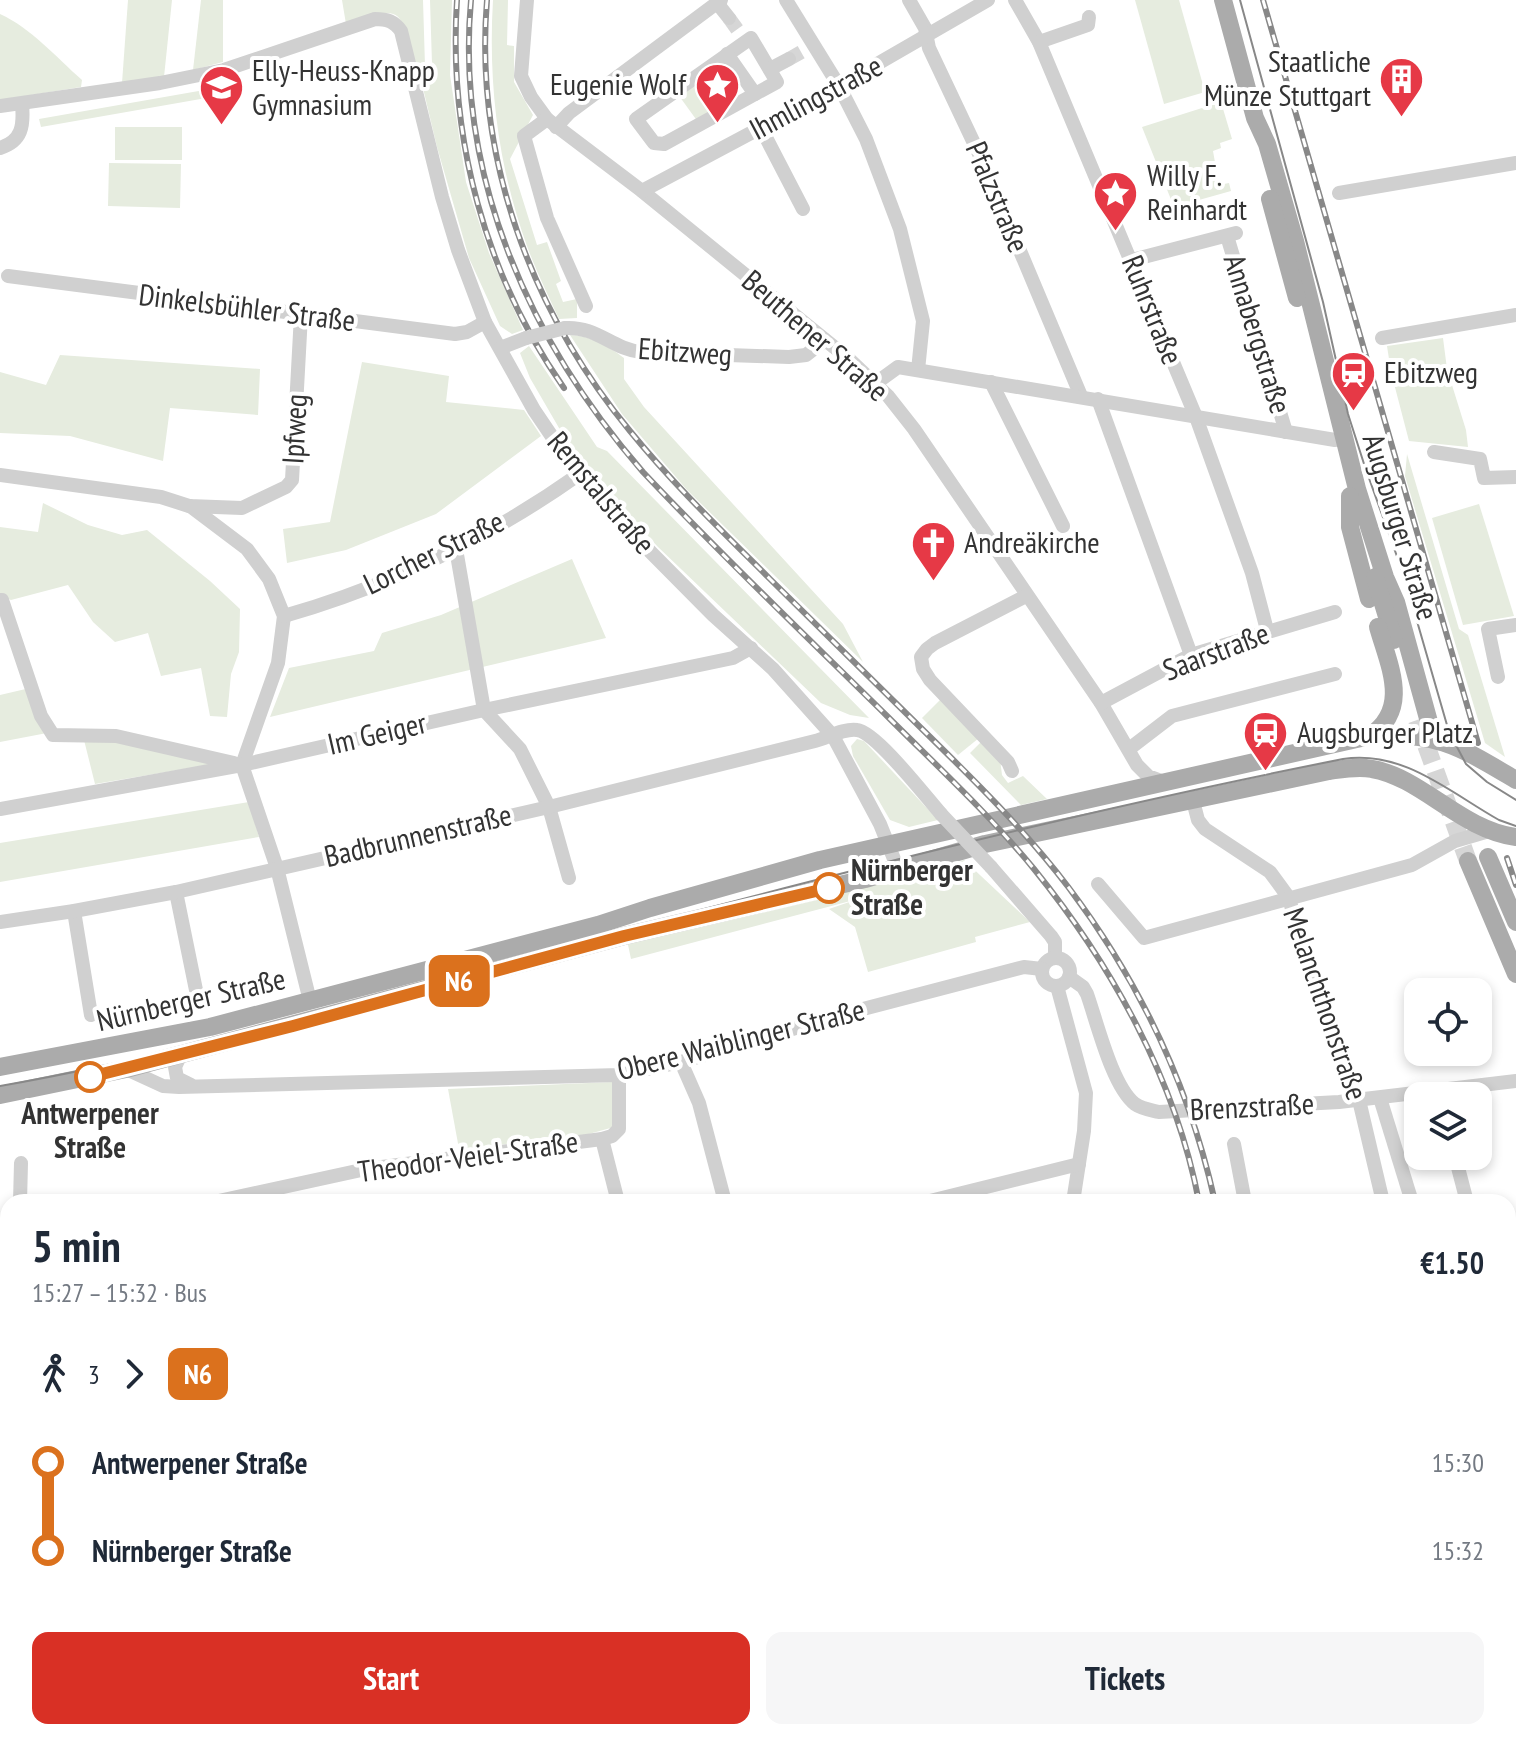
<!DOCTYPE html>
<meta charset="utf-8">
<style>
:root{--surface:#fff;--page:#f6f6f7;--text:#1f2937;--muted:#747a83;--accent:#d93025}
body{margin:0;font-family:"PT Sans Narrow",sans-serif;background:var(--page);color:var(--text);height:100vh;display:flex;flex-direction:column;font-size:30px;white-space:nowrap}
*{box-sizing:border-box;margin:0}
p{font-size:26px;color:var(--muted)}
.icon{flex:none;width:44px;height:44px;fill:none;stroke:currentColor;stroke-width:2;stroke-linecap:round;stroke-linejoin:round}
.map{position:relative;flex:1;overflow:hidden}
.panel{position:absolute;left:0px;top:1194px;width:1516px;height:546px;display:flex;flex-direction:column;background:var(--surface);border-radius:24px 24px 0 0;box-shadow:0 4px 12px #0003}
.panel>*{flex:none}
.badge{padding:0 16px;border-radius:12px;font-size:28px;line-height:52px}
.controls{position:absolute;left:1404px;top:978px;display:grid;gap:16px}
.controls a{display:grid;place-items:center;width:88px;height:88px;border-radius:16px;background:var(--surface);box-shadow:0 4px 12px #0003;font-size:40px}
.map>.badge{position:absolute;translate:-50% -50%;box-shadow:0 0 0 4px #fff}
.legs{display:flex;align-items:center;gap:12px;height:88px;padding:0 32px;font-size:26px}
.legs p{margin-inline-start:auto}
.overview{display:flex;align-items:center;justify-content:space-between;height:136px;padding:0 32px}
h1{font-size:44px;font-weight:600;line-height:60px}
.action{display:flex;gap:16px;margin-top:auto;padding:16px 32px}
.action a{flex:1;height:92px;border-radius:16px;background:var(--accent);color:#fff;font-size:32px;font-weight:600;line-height:92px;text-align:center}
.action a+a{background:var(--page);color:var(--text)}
ul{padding:0 32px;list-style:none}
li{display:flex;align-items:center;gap:28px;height:88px;font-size:30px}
li i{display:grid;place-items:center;width:12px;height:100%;margin:0 10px;background:currentColor}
li i::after{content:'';width:20px;height:20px;margin:-10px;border:6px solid;border-radius:50%;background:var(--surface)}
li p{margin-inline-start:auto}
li:first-child i{background:linear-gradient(#0000 50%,currentColor 0)}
li:last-child i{background:linear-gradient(currentColor 50%,#0000 0)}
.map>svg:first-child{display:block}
</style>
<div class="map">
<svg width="1516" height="1739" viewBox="0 0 1516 1739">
<rect width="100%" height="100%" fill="#fff"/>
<g fill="#e6ecdf">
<path d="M128 0H172L164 77 122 83Z"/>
<path d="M201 0H223V62L193 70Z"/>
<path d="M342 0H423L425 66 421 70 415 69C398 15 411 0 346 24Z"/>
<path d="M430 0H452L450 75 466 182 489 253 523 330 512 334 500 326 469 258 437 147 422 84 432 64Z"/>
<path d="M493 0H508L507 45 514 46V82L533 115 510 159 537 245 547 242 561 281 556 284 563 302 577 299V318L559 319C548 295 536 271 527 246 498 166 488 84 493 0Z"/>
<path d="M1135 0H1179L1205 92 1164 104Z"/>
<path d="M0 14C31 28 56 57 82 80L81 87 0 100Z"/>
<path d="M705 74 713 84 723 76 739 97 698 122 677 93Z"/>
<path d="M210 89 212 97 41 127 39 119Z"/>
<path d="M1221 102 1232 139 1220 143 1221 148 1213 151 1219 185 1229 183 1231 191 1174 207 1142 127Z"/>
<rect x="115" y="127" width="67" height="33"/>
<path d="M109 163 181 164 180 208 108 206Z"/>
<path d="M570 335C589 335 610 347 624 358V379L644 407 843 624 863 662 687 490 622 414Z"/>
<path d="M1443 338 1447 369 1466 430 1468 447 1409 441 1391 372 1387 346Z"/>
<path d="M529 346 597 447 607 451 869 718 850 715 821 703 658 547 577 459 530 378 520 353Z"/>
<path d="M60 355 260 369 258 415 170 408 163 461 70 436 0 433V372L46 385Z"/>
<path d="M362 362 449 376 446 402 524 410 541 436 436 514 346 550 287 563 283 529 330 522Z"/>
<path d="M1407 454 1459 629 1468 635 1505 757 1485 743 1405 476Z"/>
<path d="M43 503 88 525 122 535 147 530 210 581 240 609 239 652 231 674 227 717 210 716 201 668 161 676 148 633 115 642 93 622 68 585 11 600 0 596V527L38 532Z"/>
<path d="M1479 504 1514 616 1463 625 1432 518Z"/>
<path d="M572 559 606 638 270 717 289 668 374 651 382 633 441 615Z"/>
<path d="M30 688 47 733 0 742V695Z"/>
<path d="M941 699 979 738 958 755 922 718Z"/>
<path d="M857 739 864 741 938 820 909 827 890 820 853 756 851 746Z"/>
<path d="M84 740 118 741 220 763 95 784Z"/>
<path d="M982 741 1000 759 1002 775 1008 783 1023 776 1047 799 1021 805 970 753Z"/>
<path d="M249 802 259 837 0 882V843Z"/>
<path d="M964 860 1030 922 975 937 976 942 868 972 855 927 829 909 858 899 631 959 627 940 821 898Z"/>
<path d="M612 1082 614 1127 578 1137 459 1149 448 1089Z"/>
<path d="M1508 1286 1516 1287V1366L1508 1378Z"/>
<path d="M0 1437H8V1732H92L93 1739H0Z"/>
<path d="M160 1732H414L416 1739H162Z"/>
<path d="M772 1732H963L966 1739H772Z"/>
</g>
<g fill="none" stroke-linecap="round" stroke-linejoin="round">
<g stroke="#d6d6d6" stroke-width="14" stroke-dasharray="14 7" stroke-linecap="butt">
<path d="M729 18 739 32"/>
<path d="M789 59 803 51"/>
</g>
<path stroke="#d6d6d6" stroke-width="18" stroke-dasharray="18 9" stroke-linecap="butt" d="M1417 720 1468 861"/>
<g stroke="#d0d0d0" stroke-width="14">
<path d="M527 0 521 76 531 97 547 119 642 191 850 360 888 396 914 429 1101 703 1137 765 1148 776 1164 782"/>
<path d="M786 0 839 86 866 139 900 229 923 321 918 370"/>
<path d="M909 0 925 28 929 48 981 158 1081 396"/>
<path d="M1015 0 1039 42 1196 417 1252 573 1267 630"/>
<path d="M717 3 729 18"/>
<path d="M751 38 777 82 664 144 654 143 636 119Z"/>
<path d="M1039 42 1088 25 1089 17"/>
<path d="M727 54 755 94"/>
<path d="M770 69 789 59"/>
<path d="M0 106 160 83 224 70 375 19C387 19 394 21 401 31L442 197 458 250 485 322 534 410 578 475 606 507 713 615 773 669 833 736 880 824 898 869"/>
<path d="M547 119 524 136 547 218 586 306"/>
<path d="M556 127 569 113 721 0"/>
<path d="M761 128 803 209"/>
<path d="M0 148C22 141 24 126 22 104"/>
<path d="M642 191 839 86 988 0"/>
<path d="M1339 193 1516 163"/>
<path d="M1227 236 1286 432"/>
<path d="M1132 260 1236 233"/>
<path d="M8 276 455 334 467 332 485 322"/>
<path d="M565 328C597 326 612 349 641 352L789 357 806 355 825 340"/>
<path d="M1382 338 1516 315"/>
<path d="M500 348 526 338"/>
<path d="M991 382 1063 526"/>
<path d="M876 383 898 367 1335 440"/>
<path d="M1098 399 1191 655"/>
<path d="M1434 452 1480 459 1484 478 1516 477"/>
<path d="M0 475 161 497 189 506 242 508 286 487 292 480 301 315"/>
<path d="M190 506 247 549 269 579 284 616 278 663 242 765"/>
<path d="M456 549 484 710 520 749 549 807 569 878"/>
<path d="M0 600H2L41 716 53 735 116 736 234 763"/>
<path d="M284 616C388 586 489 538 578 475"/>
<path d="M1498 677 1488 629 1516 625"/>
<path d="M1101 703 1191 655 1335 612"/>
<path d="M1129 749 1172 716 1335 674"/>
<path d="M242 765 277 868 310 1001"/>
<path d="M1012 771 1008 762 930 680 923 669 921 657 927 649 935 643 1026 596"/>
<path d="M1193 801 1198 820 1205 829 1270 872 1289 898 1303 950 1359 1100 1383 1202"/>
<path d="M0 809 242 765 484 710 733 658 751 648"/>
<path d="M991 867 1051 936 1055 942V957"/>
<path d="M1098 884 1144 938 1412 865 1455 841 1489 831"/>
<path d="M176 892 197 995"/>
<path d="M74 911 91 1015"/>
<path d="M0 922 74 911 176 892 549 807 815 741C827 738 844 728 857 730 876 732 926 797 941 814"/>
<circle cx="1056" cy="972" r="14"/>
<path d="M1069 977 1083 987 1087 994C1097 1022 1112 1086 1135 1104 1142 1109 1151 1110 1159 1112L1339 1102 1516 1081"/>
<path d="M1057 986 1086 1093 1084 1131 1073 1202"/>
<path d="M180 1056 175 1067 177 1078 191 1085"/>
<path d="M681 1062 699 1103 725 1202"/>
<path d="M126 1069 163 1086 179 1087 619 1075 681 1062 840 1015 1024 967 1042 969"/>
<path d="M1380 1098 1412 1202"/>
<path d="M602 1139 618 1202"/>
<path d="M1234 1144 1245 1202"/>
<path d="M1455 1156 1467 1202"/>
<path d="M20 1202 21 1163"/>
<path d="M214 1202 366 1169 602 1139 612 1136 619 1129V1075"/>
<path d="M926 1202 1079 1164"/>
<path d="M0 1247 8 1246"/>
<path d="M1508 1282H1516"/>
<path d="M0 1369H8"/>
<path d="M1508 1481 1516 1482"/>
<path d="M1508 1603 1516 1600"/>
<path d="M1511 1723 1516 1722"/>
<path d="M1248 1732 1249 1739"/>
<path d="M1358 1732 1359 1739"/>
</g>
<g stroke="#ababab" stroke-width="18">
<path d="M1223 0 1255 118 1267 144 1295 241 1357 489 1385 577 1396 602 1429 722"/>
<path d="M1270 199 1297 298"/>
<path d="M1350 496V527L1369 599"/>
<path d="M1375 577 1394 640"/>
<path d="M1370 736C1411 708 1389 666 1378 627"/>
<path d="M1488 857 1516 922"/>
<path d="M1468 861 1516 974"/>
<path d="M0 1067 210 1027 598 925 650 908 820 860 1370 736C1437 731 1460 747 1516 780"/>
<path d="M0 1095 126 1069 624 936 865 879 985 844 1329 771C1343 769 1358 766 1372 769 1421 777 1461 830 1516 837"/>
<path d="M1508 1399 1516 1387"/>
<path d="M1508 1423 1516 1408"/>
<path d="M1459 1732 1460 1739"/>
<path d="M1474 1732 1475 1739"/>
</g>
<g stroke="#888" stroke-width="2">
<path d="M1240 0 1323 302 1348 414 1365 467 1404 576 1449 732 1466 764 1487 782 1516 800"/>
<path d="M0 1086C185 1054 365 999 546 951 810 880 1075 812 1343 759 1404 750 1449 792 1499 820L1516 826"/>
</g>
<defs>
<g id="rail">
<path d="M457 0C448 137 485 275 564 388"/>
<path d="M471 0C455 176 530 342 643 472 722 556 805 635 887 716 937 766 989 814 1034 869 1111 964 1176 1080 1199 1202"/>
<path d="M487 0C474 157 531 311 630 431 673 484 722 531 770 579 820 628 870 678 920 727 972 778 1025 830 1069 888 1139 981 1190 1088 1215 1202"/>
<path d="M1263 0 1478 743"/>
<path d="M1507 858 1516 885"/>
<path d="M1026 1739 1033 1732"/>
<path d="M1047 1739 1054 1732"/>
</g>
</defs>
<use href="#rail" stroke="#888" stroke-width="6"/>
<use href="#rail" stroke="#fff" stroke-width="3" stroke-dasharray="9" stroke-linecap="butt"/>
<g stroke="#d0d0d0" stroke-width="14">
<path d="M526 338 565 328"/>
<path d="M941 814 991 867"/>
</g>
</g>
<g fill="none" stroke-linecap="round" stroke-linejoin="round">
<defs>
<path id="line-1" d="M90 1077 293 1026 624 936 829 888"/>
</defs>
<use href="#line-1" stroke="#fff" stroke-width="18"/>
<use href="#line-1" stroke="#db711d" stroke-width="12"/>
</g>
<defs>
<symbol id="building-pin" viewBox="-11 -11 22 30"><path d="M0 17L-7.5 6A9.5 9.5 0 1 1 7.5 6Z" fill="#e63946" stroke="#fff"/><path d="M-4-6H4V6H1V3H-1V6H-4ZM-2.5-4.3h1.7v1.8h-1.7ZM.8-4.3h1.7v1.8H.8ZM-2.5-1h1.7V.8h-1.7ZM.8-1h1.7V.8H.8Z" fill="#fff"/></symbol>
<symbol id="sight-pin" viewBox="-11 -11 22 30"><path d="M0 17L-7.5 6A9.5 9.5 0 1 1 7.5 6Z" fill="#e63946" stroke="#fff"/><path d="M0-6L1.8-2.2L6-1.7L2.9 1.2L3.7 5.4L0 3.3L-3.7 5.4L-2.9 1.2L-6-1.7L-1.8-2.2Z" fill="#fff"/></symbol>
<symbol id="school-pin" viewBox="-11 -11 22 30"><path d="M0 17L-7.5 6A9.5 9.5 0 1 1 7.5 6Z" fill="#e63946" stroke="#fff"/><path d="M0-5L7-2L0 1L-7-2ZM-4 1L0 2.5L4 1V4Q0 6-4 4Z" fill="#fff"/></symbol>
<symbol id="station-pin" viewBox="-11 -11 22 30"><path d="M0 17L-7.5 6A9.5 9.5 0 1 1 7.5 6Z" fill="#e63946" stroke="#fff"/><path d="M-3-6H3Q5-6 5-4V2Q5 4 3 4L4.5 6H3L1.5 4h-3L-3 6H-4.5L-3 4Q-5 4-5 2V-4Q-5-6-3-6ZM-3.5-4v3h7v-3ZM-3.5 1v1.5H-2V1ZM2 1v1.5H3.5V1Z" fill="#fff"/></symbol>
<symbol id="church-pin" viewBox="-11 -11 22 30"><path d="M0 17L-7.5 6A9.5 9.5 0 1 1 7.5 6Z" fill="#e63946" stroke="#fff"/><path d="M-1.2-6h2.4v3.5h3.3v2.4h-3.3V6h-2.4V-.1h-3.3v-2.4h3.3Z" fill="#fff"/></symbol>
</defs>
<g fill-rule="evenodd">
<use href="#building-pin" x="1376" y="54" width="51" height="69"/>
<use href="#sight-pin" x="692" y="60" width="51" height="69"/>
<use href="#school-pin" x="196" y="62" width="51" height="69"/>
<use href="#sight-pin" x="1090" y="168" width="51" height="69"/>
<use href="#station-pin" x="1328" y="348" width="51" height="69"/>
<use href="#church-pin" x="908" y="518" width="51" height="69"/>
<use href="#station-pin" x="1240" y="708" width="51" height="69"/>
</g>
<g fill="#fff" stroke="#db711d" stroke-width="4">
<circle cx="829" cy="888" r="14"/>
<circle cx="90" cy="1077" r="14"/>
</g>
<g text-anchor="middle" stroke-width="8" stroke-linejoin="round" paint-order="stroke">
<g font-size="30" fill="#333" stroke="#fff" text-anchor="start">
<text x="1371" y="72" text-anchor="end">Staatliche<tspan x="1371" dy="34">Münze Stuttgart</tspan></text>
<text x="252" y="81">Elly-Heuss-Knapp<tspan x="252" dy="34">Gymnasium</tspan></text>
<text x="686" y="95" text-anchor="end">Eugenie Wolf</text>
<text x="1147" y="186">Willy F.<tspan x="1147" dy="34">Reinhardt</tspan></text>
<text x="1384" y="383">Ebitzweg</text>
<text x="964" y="553">Andreäkirche</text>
<text x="1297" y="743">Augsburger Platz</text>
</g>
<g font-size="30" fill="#333" stroke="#fff">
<text transform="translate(816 98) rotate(-28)" y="10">Ihmlingstraße</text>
<text transform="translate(997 197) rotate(67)" y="10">Pfalzstraße</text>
<text transform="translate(247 308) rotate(7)" y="10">Dinkelsbühler Straße</text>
<text transform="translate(1152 310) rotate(68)" y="10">Ruhrstraße</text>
<text transform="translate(1257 334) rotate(73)" y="10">Annabergstraße</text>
<text transform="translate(815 336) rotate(41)" y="10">Beuthener Straße</text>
<text transform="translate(685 352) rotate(4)" y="10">Ebitzweg</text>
<text transform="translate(295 429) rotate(-87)" y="10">Ipfweg</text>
<text transform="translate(601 493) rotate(50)" y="10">Remstalstraße</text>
<text transform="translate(1400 527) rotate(73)" y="10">Augsburger Straße</text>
<text transform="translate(434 553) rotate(-26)" y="10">Lorcher Straße</text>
<text transform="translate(1216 652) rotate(-21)" y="10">Saarstraße</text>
<text transform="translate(377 734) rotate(-13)" y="10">Im Geiger</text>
<text transform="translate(418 836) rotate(-13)" y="10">Badbrunnenstraße</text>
<text transform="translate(191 1000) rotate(-13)" y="10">Nürnberger Straße</text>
<text transform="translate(1325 1004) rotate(71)" y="10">Melanchthonstraße</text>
<text transform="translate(741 1040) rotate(-14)" y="10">Obere Waiblinger Straße</text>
<text transform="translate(1252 1107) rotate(-3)" y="10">Brenzstraße</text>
<text transform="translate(468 1157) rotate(-8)" y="10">Theodor-Veiel-Straße</text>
</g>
<g font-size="30" font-weight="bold" fill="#333" stroke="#fff" text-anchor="start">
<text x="851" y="881">Nürnberger<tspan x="851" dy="34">Straße</tspan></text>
<text x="90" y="1124" text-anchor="middle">Antwerpener<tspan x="90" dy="34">Straße</tspan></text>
</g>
</g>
</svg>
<div class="controls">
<a><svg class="icon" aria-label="locate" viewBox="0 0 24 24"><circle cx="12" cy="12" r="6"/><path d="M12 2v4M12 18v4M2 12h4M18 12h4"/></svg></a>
<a><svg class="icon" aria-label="layers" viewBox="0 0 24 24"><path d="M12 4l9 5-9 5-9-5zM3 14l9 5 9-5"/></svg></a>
</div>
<b class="badge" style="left:459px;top:981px;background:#db711d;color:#fff">N6</b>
<section class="panel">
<div class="overview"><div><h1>5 min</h1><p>15:27 – 15:32 · Bus</p></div><b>€1.50</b></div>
<div class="legs"><svg class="icon" aria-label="walk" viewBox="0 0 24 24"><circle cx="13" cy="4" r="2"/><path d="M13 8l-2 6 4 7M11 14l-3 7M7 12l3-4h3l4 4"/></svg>3<svg class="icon" aria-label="forward" viewBox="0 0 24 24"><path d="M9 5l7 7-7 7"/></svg><b class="badge" style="background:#db711d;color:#fff">N6</b></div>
<ul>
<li><i style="color:#db711d"></i><b>Antwerpener Straße</b><p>15:30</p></li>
<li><i style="color:#db711d"></i><b>Nürnberger Straße</b><p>15:32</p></li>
</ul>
<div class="action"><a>Start</a><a>Tickets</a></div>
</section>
</div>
